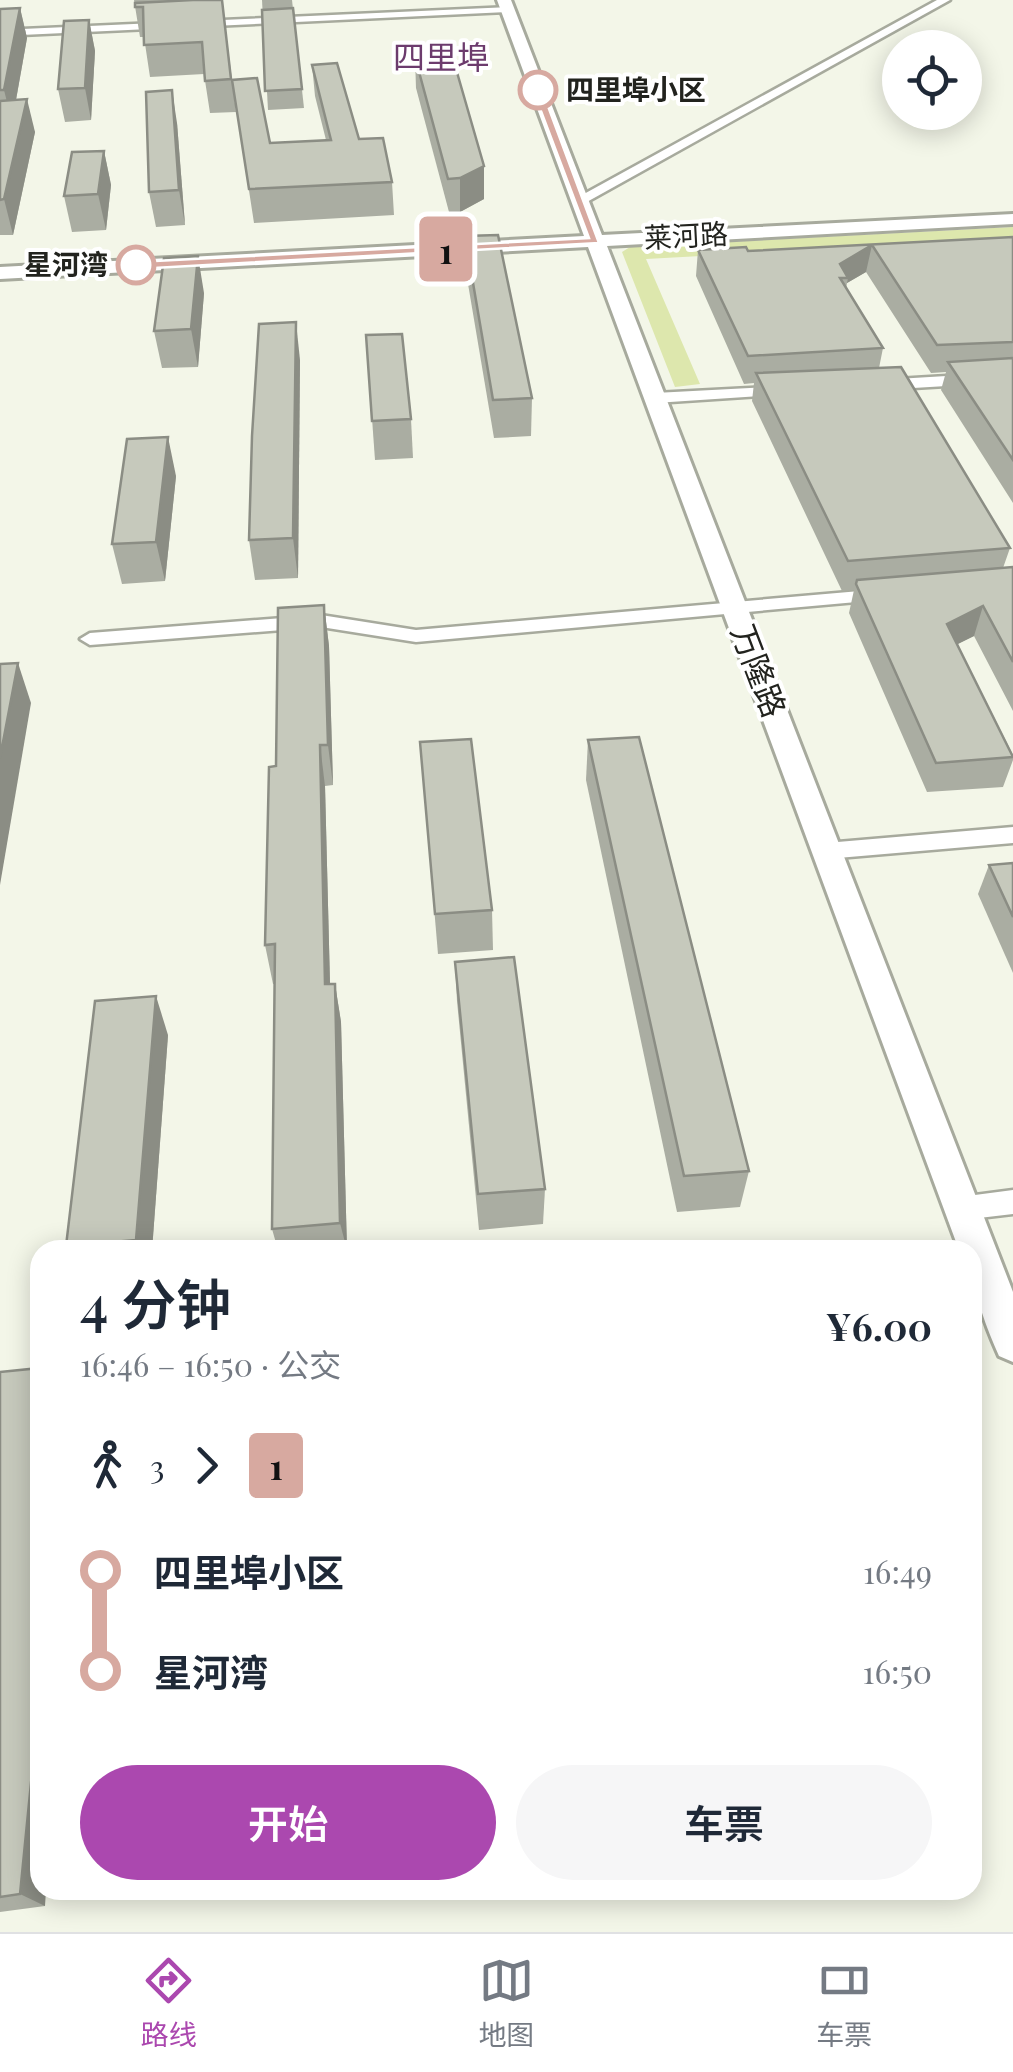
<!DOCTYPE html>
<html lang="zh">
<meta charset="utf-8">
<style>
:root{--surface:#fff;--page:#f6f6f7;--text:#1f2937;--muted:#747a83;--line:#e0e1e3;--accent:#ab48af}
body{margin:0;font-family:"Playfair Display","Noto Sans SC",serif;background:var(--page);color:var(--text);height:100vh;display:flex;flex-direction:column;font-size:38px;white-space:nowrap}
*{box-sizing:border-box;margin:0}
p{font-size:32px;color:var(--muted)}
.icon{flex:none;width:55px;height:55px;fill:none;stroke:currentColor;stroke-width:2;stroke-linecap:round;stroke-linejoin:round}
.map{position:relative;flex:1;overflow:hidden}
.sheet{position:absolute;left:30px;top:1240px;width:952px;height:660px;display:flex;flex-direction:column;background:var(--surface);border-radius:30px;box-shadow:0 5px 25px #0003}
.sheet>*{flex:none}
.badge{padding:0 20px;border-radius:8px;font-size:35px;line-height:65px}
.controls{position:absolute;left:882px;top:30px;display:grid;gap:20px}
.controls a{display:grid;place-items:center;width:100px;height:100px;border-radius:50%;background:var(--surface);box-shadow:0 5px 25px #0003;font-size:50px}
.map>.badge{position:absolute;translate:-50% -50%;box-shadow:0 0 0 5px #fff}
.legs{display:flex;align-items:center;gap:15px;height:110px;padding:0 50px;font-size:32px}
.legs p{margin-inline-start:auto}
.headline{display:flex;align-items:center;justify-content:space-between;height:170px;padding:0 50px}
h1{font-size:55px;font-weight:600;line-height:75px}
.action{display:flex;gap:20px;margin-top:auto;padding:20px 50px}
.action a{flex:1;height:115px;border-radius:60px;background:var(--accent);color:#fff;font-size:40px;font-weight:600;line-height:115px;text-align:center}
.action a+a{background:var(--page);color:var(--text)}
ul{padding:0 50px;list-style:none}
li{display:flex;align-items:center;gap:35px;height:100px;font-size:38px}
li i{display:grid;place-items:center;width:15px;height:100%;margin:0 12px;background:currentColor}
li i::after{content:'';width:25px;height:25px;margin:-12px;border:8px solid;border-radius:50%;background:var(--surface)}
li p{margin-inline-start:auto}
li:first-child i{background:linear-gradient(#0000 50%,currentColor 0)}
li:last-child i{background:linear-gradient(currentColor 50%,#0000 0)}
.tabs{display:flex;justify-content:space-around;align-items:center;height:140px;border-top:2px solid var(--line);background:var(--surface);font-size:28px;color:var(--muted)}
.tabs a{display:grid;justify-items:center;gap:5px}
.tabs .active{color:var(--accent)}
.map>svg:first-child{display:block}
</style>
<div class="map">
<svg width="1013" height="1932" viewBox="0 0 1013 1932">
<rect width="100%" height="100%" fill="#f3f6e8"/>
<path fill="#dde7ad" d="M1013 227V239L646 259 700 384 675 387 622 252 630 247Z"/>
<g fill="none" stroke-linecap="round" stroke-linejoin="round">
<defs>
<g id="minor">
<path d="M937 0H950L585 203 573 200Z"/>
<path d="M511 7 507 12 0 36V30Z"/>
<path d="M1013 372V382L880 390 872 385 880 380Z"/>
<path d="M785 386 793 391 791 394 655 403 647 398 655 393Z"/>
<path d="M883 589 890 591V599L416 642 321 627 90 645 80 639 90 633 321 615 416 630Z"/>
<path d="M1013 827V843L826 859 814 851 826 843Z"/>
<path d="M1013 1190V1214L962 1220 952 1216 948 1207 952 1198Z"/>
</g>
<path id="tertiary" d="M497 0H511L602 235 1013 214V224L607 246 1013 1292V1362L999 1356C983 1320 972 1289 972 1250H959L588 247 0 279V267L584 236Z"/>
</defs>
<use href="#minor" stroke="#a7aa9d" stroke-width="5"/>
<use href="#tertiary" stroke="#a7aa9d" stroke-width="6"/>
<use href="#minor" fill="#fff" fill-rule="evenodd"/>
<use href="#tertiary" fill="#fff" fill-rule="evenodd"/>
</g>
<g fill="#aaada2">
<path d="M134 0H222L236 112 210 113 204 74 150 77 144 37H140Z"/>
<path d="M262 0H292L304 108 268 110Z"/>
<path d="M20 8 27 38 16 100 35 132 13 235H0V9Z"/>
<path d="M89 20 95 51 91 120 65 122 58 89Z"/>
<path d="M415 57 484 166V199L460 212H449L416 88Z"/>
<path d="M312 65 359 139 392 182 394 215 254 223 232 80 270 143 326 140 315 96Z"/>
<path d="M177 123 185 225 156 227 149 192Z"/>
<path d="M104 151 111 185 106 230 72 232 64 196Z"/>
<path d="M465 236 532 398 531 436 494 438 466 272Z"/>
<path d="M1013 237V503L941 390 946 372 931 373 866 272 847 283 846 289 883 348 879 368 1010 548 1003 568 1013 567V711L974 636 957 644 1013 755V760L1003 787 927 792 849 613 854 590 842 591 752 401 754 383 744 384 696 276 698 250 748 251Z"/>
<path d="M204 293 198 367 162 368 154 331Z"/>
<path d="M366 335 411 419 413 458 375 460Z"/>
<path d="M300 360 298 578 255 580 249 540Z"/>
<path d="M176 476 165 581 122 584 112 544Z"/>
<path d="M324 605 329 646 333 785 325 786 330 984H335L341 1022 347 1250H278L272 1229 275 984H273L265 945 276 766Z"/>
<path d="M588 740 749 1171 740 1207 677 1212 586 780Z"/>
<path d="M420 742 492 910 493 950 438 954Z"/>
<path d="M1013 863V973L978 894 989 865Z"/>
<path d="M455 962 545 1189 543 1224 479 1230 457 1001Z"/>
<path d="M168 1035 152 1250H68L66 1246Z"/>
<path d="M0 1372 45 1906 0 1912Z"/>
</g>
<g fill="#8b8d84">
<path d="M20 8 27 38 12 122 4 90Z"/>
<path d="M89 20 95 51 91 120 85 88Z"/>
<path d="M172 90 177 123 185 225 179 190Z"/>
<path d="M27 99 35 132 13 235 4 199Z"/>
<path d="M104 151 111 185 106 230 98 194Z"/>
<path d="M484 166V199L460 212V178Z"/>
<path d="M872 245 866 272 847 283 848 278 840 264Z"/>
<path d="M198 256 204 293 198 367 191 329Z"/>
<path d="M296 322 300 360 298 578 293 538Z"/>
<path d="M168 437 176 476 165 581 156 542Z"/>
<path d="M324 605 329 646 333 785 328 745Z"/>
<path d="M983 606 974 636 938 654 947 624Z"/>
<path d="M18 663 31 703 0 885V758Z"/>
<path d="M320 745 325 786 331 1023 325 984Z"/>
<path d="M335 984 341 1022 347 1250 340 1223Z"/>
<path d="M156 996 168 1035 152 1250H140L136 1240Z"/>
<path d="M40 1692V1890H46L45 1906 20 1894Z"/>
</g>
<g fill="#c6c9bc" stroke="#8b8d84" stroke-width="2.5">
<path d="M193 0H222L231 79 205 81 202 42 144 45 143 7H135V3Z"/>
<path d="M20 8 4 90H0V9Z"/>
<path d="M293 8 302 89 265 91 262 10Z"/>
<path d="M89 20 85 88 58 89 64 21Z"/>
<path d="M452 55 484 166 460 178 448 179 415 57Z"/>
<path d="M337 63 359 139 383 138 392 182 249 189 232 80 257 78 270 143 331 140 312 65Z"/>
<path d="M172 90 179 190 149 192 146 92Z"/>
<path d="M27 99 4 199 0 200V101Z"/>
<path d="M104 151 98 194 64 196 72 152Z"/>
<path d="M498 235 532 398 493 400 465 236Z"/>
<path d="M1013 237V342L937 345 872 245 840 264 848 278H840L883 348 748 356 698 250 746 247 748 251Z"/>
<path d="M198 256 191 329 154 331 164 258Z"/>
<path d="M296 322 293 538 249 540 252 436 259 324Z"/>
<path d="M402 334 411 419 372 421 366 335Z"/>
<path d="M1013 358V460L948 362Z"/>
<path d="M901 367 1010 548 848 561 756 373Z"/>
<path d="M168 437 156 542 112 544 127 439Z"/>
<path d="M1013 567V662L983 606 947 624 1013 757 936 763 856 584 857 580Z"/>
<path d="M324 605 328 745H320L325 984H335L340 1223 272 1229 275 944 265 945 269 767 276 766 278 608Z"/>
<path d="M18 663 0 758V664Z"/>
<path d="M639 737 749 1171 684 1176 588 740Z"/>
<path d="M471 739 492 910 435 914 420 742Z"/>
<path d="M1013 863V917L989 865Z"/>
<path d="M514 957 545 1189 478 1194 455 962Z"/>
<path d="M156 996 136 1240 66 1246 95 1001Z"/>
<path d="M40 1368V1692L20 1894 0 1897V1372Z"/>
</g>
<path fill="#d7a9a0" stroke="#fff" stroke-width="2.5" d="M538 87 542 90 599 243 136 269 130 265 136 262 589 238 533 90Z"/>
<g fill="#fff" stroke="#d7a9a0" stroke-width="5">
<circle cx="538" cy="90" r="18"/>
<circle cx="136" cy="265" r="18"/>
</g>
<g text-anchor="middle" stroke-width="8" stroke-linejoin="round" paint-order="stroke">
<g font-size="28" font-weight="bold" fill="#22231e" stroke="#fff" text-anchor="start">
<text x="566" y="100">四里埠小区</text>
<text x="108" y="275" text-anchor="end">星河湾</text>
</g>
<g font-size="28" fill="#22231e" stroke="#fff">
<text transform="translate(686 236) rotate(-3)" y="10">莱河路</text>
</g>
<g font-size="32" fill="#6c3b6d" stroke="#fff">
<text x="441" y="69">四里埠</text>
</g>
<g font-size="32" fill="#22231e" stroke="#fff">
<text transform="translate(758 671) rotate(69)" y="11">万隆路</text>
</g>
</g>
</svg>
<div class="controls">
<a><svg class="icon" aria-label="locate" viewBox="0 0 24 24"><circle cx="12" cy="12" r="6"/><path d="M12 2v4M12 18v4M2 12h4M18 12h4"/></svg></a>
</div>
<b class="badge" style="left:446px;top:249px;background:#d7a9a0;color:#111">1</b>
<section class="sheet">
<div class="headline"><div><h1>4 分钟</h1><p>16:46 – 16:50 · 公交</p></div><b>¥6.00</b></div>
<div class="legs"><svg class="icon" aria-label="walk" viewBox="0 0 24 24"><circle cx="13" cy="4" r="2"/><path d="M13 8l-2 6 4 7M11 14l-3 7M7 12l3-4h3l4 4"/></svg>3<svg class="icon" aria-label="forward" viewBox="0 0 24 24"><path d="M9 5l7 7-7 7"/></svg><b class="badge" style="background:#d7a9a0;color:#111">1</b></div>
<ul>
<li><i style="color:#d7a9a0"></i><b>四里埠小区</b><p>16:49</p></li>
<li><i style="color:#d7a9a0"></i><b>星河湾</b><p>16:50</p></li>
</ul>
<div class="action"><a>开始</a><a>车票</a></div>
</section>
</div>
<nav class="tabs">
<a class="active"><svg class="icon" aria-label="directions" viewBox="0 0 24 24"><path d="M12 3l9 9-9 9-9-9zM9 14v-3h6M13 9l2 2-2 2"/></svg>路线</a>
<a><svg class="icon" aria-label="map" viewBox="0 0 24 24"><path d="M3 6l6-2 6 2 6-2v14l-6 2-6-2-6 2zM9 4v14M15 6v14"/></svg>地图</a>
<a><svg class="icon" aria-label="tickets" viewBox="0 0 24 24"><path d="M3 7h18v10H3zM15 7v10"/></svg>车票</a>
</nav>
